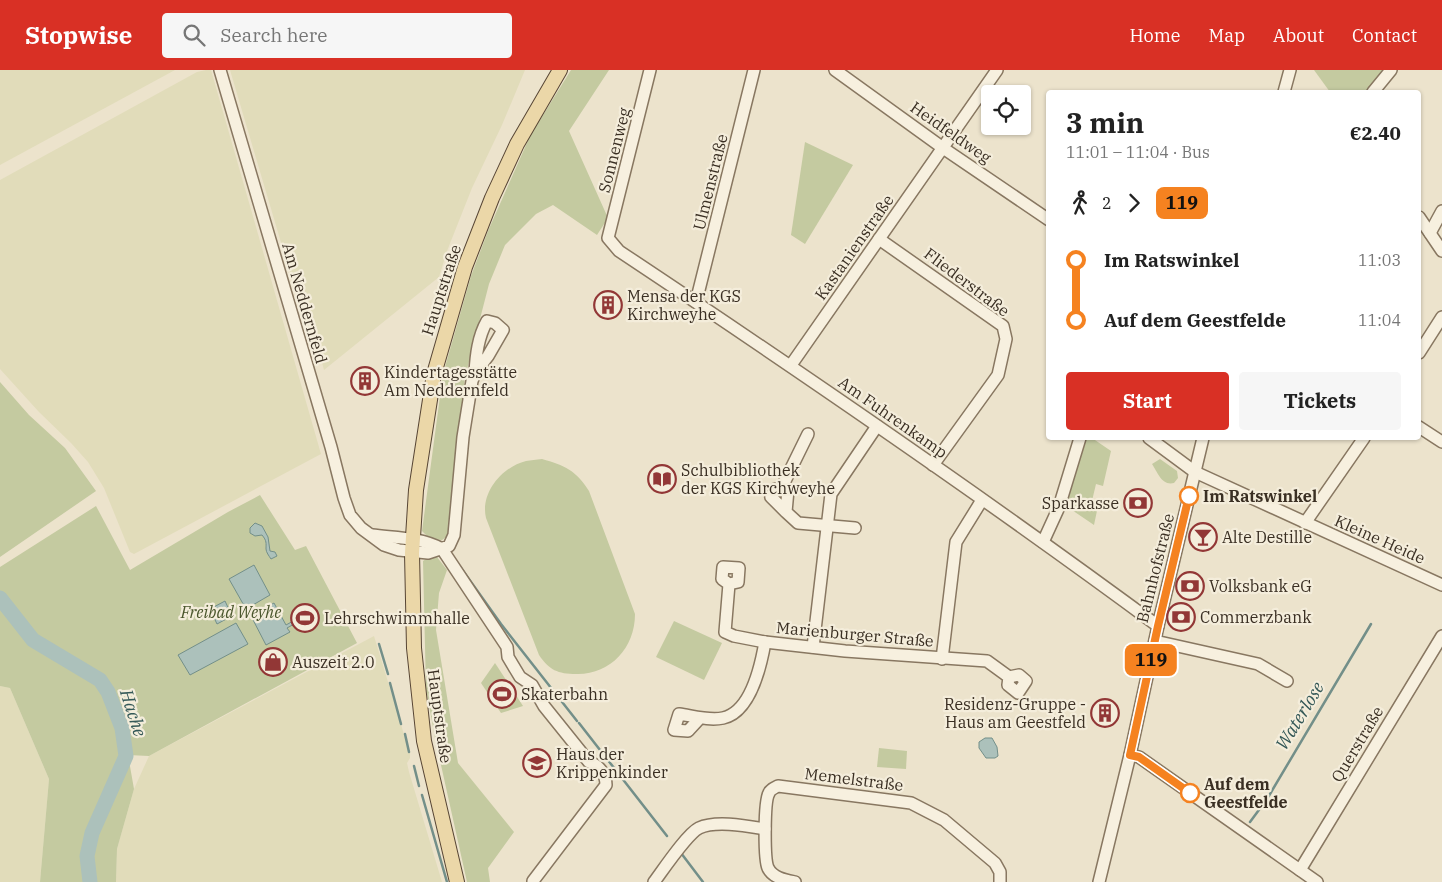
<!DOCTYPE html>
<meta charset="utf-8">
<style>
:root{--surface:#fff;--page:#f6f6f6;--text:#222;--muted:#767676;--accent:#d93025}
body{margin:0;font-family:"IBM Plex Serif",serif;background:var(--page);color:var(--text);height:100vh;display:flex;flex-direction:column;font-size:19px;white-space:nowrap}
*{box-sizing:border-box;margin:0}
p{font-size:16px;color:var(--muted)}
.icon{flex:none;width:28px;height:28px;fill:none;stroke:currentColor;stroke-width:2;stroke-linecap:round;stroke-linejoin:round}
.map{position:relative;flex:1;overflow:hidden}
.sheet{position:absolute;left:1046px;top:20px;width:375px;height:350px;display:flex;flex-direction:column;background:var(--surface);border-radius:5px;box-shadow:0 1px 4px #0004}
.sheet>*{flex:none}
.badge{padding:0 10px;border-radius:8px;font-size:18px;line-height:32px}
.buttons{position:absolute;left:981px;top:15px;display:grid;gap:10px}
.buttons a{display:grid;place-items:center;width:50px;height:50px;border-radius:5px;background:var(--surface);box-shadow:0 1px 4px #0004;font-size:25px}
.map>.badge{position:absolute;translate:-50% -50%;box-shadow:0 0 0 2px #fff}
.legs{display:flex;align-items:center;gap:8px;height:55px;padding:0 20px;font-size:16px}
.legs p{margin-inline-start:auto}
.headline{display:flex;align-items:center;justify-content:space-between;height:85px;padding:0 20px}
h1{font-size:28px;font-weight:800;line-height:38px}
.cta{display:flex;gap:10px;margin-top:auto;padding:10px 20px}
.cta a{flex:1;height:58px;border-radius:5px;background:var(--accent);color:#fff;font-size:20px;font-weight:800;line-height:58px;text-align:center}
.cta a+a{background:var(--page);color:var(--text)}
ul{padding:0 20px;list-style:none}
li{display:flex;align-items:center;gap:18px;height:60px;font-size:19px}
li i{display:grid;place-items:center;width:8px;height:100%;margin:0 6px;background:currentColor}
li i::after{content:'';width:12px;height:12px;margin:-6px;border:4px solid;border-radius:50%;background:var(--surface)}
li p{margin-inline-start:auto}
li:first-child i{background:linear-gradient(#0000 50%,currentColor 0)}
li:last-child i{background:linear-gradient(currentColor 50%,#0000 0)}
header{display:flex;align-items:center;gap:30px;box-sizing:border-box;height:70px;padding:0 25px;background:var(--accent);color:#fff}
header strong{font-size:24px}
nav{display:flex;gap:28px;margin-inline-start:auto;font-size:18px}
.search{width:350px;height:45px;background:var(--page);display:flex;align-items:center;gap:12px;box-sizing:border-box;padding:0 18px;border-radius:5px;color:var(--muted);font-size:19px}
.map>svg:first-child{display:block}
</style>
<header>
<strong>Stopwise</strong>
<div class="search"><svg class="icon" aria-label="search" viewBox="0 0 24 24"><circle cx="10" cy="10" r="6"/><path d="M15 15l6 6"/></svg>Search here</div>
<nav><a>Home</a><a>Map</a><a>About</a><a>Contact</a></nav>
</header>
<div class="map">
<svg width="1442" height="812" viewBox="0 0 1442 812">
<rect width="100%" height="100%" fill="#ece3cc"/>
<g fill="#e1dcba">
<path d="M0 0H175L0 95Z"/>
<path d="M206 0H211L321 384 134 484 130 482 104 418 88 392 71 373 39 342 0 299V110L197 2Z"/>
<path d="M230 0H525L502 55 472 118 447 181 439 207 324 300 300 211 293 213Z"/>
<path d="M374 566 410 684V688L407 693 409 702 442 812H116L117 779 134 719 149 686Z"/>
<path d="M0 616 10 618 49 709 40 812H0Z"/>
</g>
<g fill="#c4caa0">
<path d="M571 0H609L569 61 608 148 597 165 553 135 536 144 505 175 489 214 465 307 449 465 442 470 430 469 422 461 443 304 471 206 488 161 530 66Z"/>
<path d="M1314 0H1384L1367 22H1330Z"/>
<path d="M805 72 853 95 805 174 791 165Z"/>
<path d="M0 312 29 345 65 378 96 421 0 487Z"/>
<path d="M1086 368H1092L1111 381 1103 416 1096 414 1091 435 1098 436 1094 455 1066 436Z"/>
<path d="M542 389C564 395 577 401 589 421L635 544C635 578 610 605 576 604 558 604 549 600 539 585L486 448C480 423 502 397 526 391 531 390 536 390 542 389Z"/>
<path d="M1160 389 1177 401 1178 408 1174 413C1162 416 1158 403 1152 394Z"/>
<path d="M260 425 295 480 306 476 357 573 149 686 128 685 134 719 117 779 116 812H40L49 709 10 618 0 616V497L96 436 130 500 228 442Z"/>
<path d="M429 487H437L447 500 439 523 436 560 458 693 514 762 488 798 490 812H467L435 668 426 619 423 491Z"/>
<path d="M674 551 722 573 704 610 656 587Z"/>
<path d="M495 593 523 636 501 643 481 613Z"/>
<path d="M879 678 907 681 906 699 877 697Z"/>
</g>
<g fill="#acc1bb" stroke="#738f89">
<path d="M255 453 262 456 268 467 270 481 275 482 277 486 271 489C269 486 266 482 266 479 266 473 267 471 262 465L255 466 250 463V458Z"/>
<path d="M254 495 270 525 246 539 229 509Z"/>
<path d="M225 531 232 546 217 554 210 539Z"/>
<path d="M274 533 286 555 295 550 296 553 287 558 290 562 266 575 251 546Z"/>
<path d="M236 553 248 574 190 605 178 585Z"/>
<path d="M985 668H992L997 677 998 686 995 688H986L979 678V672Z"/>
</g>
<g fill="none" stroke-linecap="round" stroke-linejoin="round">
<g stroke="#738f89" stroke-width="2.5">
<path d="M461 498 501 554 577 651"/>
<path d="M379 574 388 604"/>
<path d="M390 613 401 654"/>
<path d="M579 653 667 766"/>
<path d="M405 664 409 682"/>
<path d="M414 696 419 716"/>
<path d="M422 725 447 812"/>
<path d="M1250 752 1267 729 1371 554"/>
<path d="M681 783 703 812"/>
</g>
<path stroke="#acc1bb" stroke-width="15" d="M0 528 33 570 100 610 108 622 122 658 126 686 92 763 87 786 90 812"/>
<defs>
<g id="minor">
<path d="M220 0 331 377 344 428 350 445 361 458 384 475 399 480 428 483 449 476 454 465 463 367 472 311 475 303 488 286 503 260 495 253 487 251C478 267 476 285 475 303"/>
<path d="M650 0 608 168 619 181C801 302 982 426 1158 556"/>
<path d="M835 0 943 78 1049 150"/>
<path d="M1284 22 1290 0"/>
<path d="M1373 22 1391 0"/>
<path d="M1419 147 1442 181"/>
<path d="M1430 163 1442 141"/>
<path d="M879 169 1003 256 1006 269 998 305 933 395"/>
<path d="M696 232 754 0"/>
<path d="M1419 283 1442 247"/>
<path d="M791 295 997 0"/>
<path d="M1419 357 1442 372"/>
<path d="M1149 368 1195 402 1442 515"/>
<path d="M781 419 808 364"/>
<path d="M786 442 771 427 776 419 788 420 786 442 798 453 855 458"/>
<path d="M1305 453 1364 368"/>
<path d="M372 465C396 468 420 467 442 479L507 577 508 587 520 607 532 615 544 636 589 692C599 695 606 704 606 715L533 811"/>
<path d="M1043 472 1059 437 1080 368"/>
<path d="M729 514 722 509 723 497 739 498 738 512 729 514 725 562 734 566 765 572 845 581 987 591 1009 607 1008 615 1018 623 1026 611 1019 605 1009 607"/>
<path d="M1155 571 1258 594 1287 611"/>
<path d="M813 577 831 424 877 356"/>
<path d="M942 589 956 472 982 430"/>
<path d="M700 648 688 661 674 660 679 644C693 646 709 651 723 648 751 642 761 595 765 572"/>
<path d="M1130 685 1139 687 1317 812"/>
<path d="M1300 800 1442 566"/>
<path d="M654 812C663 800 687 764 699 758 716 750 747 756 765 759"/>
<path d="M795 812C785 810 773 808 768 798 764 789 764 731 769 723 770 720 774 718 778 716L911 733 944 750 995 793 1000 802V812"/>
<path d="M1099 812 1130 685 1158 556 1203 368"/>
</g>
<path id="major" d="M457 812 424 671 414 578 412 483 416 420 434 304 465 197 492 128 517 74 560 0"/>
</defs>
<use href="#minor" stroke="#887761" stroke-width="14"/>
<use href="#major" stroke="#574534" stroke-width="16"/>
<use href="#minor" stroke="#f7f0df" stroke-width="11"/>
<use href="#major" stroke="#ebd7a8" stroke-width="14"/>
</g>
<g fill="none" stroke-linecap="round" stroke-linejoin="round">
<defs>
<path id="line-1" d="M1189 426 1158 556 1130 685 1139 687 1190 723"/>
</defs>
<use href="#line-1" stroke="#fff" stroke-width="11"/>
<use href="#line-1" stroke="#f58220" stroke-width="8"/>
</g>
<defs>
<symbol id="building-ring" viewBox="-11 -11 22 22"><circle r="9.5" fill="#f4eddb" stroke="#923736" stroke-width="1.5"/><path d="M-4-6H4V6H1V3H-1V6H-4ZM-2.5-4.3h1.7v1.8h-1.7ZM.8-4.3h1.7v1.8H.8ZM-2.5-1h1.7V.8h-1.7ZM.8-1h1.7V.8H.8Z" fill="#923736"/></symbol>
<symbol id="library-ring" viewBox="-11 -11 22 22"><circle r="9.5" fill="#f4eddb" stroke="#923736" stroke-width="1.5"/><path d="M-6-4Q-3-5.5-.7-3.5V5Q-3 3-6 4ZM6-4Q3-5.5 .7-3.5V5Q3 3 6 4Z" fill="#923736"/></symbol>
<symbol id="bank-ring" viewBox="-11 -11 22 22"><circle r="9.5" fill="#f4eddb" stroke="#923736" stroke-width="1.5"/><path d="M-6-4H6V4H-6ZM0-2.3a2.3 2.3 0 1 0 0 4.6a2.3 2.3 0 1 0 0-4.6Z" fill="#923736"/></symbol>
<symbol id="bar-ring" viewBox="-11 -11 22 22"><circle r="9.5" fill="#f4eddb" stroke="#923736" stroke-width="1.5"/><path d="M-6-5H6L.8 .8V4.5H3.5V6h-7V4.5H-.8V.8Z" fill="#923736"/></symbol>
<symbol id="stadium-ring" viewBox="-11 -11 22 22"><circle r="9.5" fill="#f4eddb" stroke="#923736" stroke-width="1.5"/><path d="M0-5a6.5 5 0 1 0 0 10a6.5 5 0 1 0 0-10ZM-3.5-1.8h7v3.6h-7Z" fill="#923736"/></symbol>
<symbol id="shop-ring" viewBox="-11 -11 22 22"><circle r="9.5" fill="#f4eddb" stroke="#923736" stroke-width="1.5"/><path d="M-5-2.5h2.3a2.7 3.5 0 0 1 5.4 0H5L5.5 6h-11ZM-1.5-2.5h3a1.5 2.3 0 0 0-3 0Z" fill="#923736"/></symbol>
<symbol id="school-ring" viewBox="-11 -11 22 22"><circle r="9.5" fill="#f4eddb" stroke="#923736" stroke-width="1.5"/><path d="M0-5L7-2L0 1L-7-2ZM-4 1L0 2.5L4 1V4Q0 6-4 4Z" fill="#923736"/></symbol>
</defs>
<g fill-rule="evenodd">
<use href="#building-ring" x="592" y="219" width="32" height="32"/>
<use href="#building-ring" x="349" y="295" width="32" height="32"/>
<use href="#library-ring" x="646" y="393" width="32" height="32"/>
<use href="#bank-ring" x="1122" y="417" width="32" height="32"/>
<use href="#bar-ring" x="1187" y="451" width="32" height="32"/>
<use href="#bank-ring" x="1174" y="500" width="32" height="32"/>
<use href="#bank-ring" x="1165" y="531" width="32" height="32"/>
<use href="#stadium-ring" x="289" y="532" width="32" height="32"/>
<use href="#shop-ring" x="257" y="576" width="32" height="32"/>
<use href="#stadium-ring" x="486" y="608" width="32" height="32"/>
<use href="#building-ring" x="1089" y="627" width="32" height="32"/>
<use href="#school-ring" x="521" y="677" width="32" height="32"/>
</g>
<g fill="#fff" stroke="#f58220" stroke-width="2.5">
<circle cx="1189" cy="426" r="9"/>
<circle cx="1190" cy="723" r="9"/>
</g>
<g text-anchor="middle" stroke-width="4.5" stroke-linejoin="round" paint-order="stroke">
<g font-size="16" fill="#3a2f23" stroke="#f4eddb">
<text transform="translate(951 62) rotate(35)" y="6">Heidfeldweg</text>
<text transform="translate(614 80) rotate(-76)" y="6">Sonnenweg</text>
<text transform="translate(710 112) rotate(-76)" y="6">Ulmenstraße</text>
<text transform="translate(854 177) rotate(-55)" y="6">Kastanienstraße</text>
<text transform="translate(967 212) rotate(37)" y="6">Fliederstraße</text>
<text transform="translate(441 220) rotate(-72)" y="6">Hauptstraße</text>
<text transform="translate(305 233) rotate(74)" y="6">Am Neddernfeld</text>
<text transform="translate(893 347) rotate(35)" y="6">Am Fuhrenkamp</text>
<text transform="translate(1380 469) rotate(24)" y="6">Kleine Heide</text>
<text transform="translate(1155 498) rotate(-76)" y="6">Bahnhofstraße</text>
<text transform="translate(855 564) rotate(5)" y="6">Marienburger Straße</text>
<text transform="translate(440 646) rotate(82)" y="6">Hauptstraße</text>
<text transform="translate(1357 674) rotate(-59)" y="6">Querstraße</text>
<text transform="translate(854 709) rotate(7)" y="6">Memelstraße</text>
</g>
<g font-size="16" fill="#3a2f23" stroke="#f4eddb" text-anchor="start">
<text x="627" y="232">Mensa der KGS<tspan x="627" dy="18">Kirchweyhe</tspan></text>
<text x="384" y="308">Kindertagesstätte<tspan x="384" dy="18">Am Neddernfeld</tspan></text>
<text x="681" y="406">Schulbibliothek<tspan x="681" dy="18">der KGS Kirchweyhe</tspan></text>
<text x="1119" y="439" text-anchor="end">Sparkasse</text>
<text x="1222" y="473">Alte Destille</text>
<text x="1209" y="522">Volksbank eG</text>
<text x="1200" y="553">Commerzbank</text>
<text x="324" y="554">Lehrschwimmhalle</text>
<text x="292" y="598">Auszeit 2.0</text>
<text x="521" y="630">Skaterbahn</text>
<text x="1086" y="640" text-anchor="end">Residenz-Gruppe -<tspan x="1086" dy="18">Haus am Geestfeld</tspan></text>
<text x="556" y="690">Haus der<tspan x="556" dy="18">Krippenkinder</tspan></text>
</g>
<g font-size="16" font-weight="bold" fill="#3a2f23" stroke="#f4eddb" text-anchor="start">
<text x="1203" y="432">Im Ratswinkel</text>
<text x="1204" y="720">Auf dem<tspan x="1204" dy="18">Geestfelde</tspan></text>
</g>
<g font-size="16" font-style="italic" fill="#49552b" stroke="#f4eddb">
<text x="231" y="548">Freibad Weyhe</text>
</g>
<g font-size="18" font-style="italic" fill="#345857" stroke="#f4eddb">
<text transform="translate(133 643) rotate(72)" y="6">Hache</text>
<text transform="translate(1300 646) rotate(-59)" y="6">Waterlose</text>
</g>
</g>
</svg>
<div class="buttons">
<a><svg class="icon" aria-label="locate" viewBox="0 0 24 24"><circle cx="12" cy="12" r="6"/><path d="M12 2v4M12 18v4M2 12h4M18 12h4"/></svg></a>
</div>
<b class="badge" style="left:1151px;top:590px;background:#f58220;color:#111">119</b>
<section class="sheet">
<div class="headline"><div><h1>3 min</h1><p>11:01 – 11:04 · Bus</p></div><b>€2.40</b></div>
<div class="legs"><svg class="icon" aria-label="walk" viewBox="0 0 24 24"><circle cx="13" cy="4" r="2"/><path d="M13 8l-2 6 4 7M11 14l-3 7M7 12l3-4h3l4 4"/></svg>2<svg class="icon" aria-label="forward" viewBox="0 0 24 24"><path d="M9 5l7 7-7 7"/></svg><b class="badge" style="background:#f58220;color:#111">119</b></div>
<ul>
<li><i style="color:#f58220"></i><b>Im Ratswinkel</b><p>11:03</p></li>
<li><i style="color:#f58220"></i><b>Auf dem Geestfelde</b><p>11:04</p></li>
</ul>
<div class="cta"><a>Start</a><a>Tickets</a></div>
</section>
</div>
